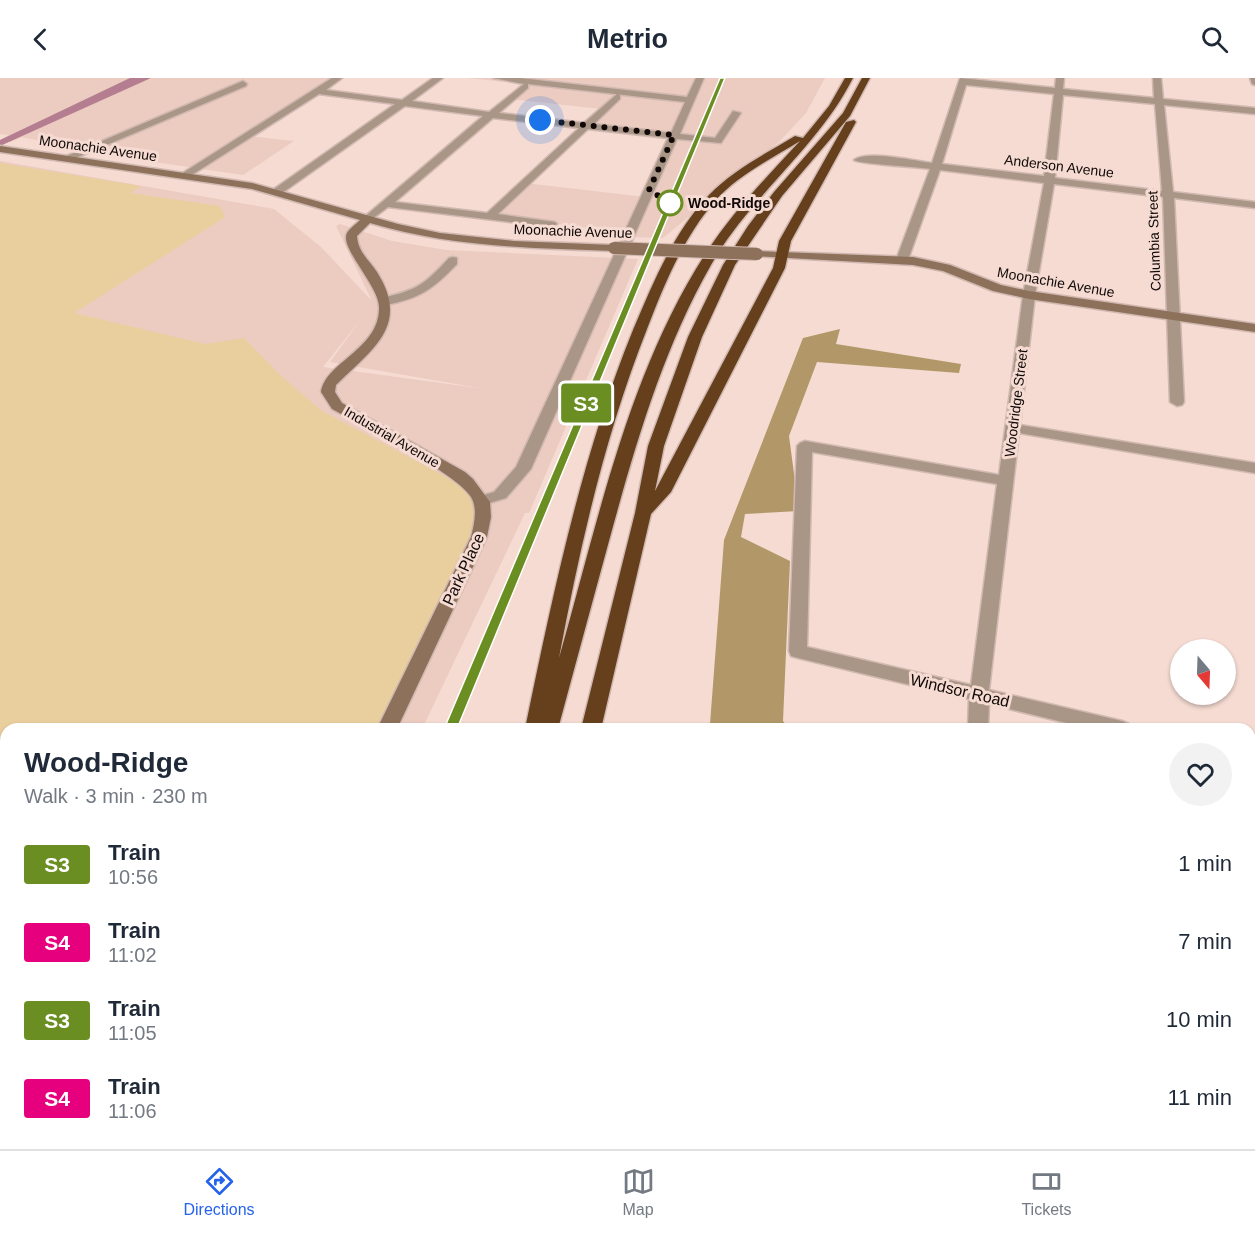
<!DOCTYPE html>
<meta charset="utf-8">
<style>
:root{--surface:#fff;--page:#f2f2f3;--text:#1f2937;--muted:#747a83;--line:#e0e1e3;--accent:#2563eb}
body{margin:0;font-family:Helvetica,sans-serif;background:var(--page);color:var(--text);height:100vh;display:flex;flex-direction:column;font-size:22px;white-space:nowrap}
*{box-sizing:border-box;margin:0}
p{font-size:20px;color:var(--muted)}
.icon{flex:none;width:33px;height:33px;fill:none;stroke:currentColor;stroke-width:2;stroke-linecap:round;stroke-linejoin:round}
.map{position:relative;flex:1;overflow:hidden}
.sheet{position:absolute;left:0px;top:645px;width:1256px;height:426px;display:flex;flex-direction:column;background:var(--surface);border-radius:18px 18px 0 0;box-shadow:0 2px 4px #0004}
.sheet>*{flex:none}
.badge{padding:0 12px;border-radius:4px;font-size:21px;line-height:39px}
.needle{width:39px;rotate:161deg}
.buttons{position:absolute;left:1170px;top:561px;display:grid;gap:12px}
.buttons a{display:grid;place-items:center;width:66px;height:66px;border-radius:50%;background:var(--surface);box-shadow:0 2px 4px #0004;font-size:30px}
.you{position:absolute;width:30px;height:30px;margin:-15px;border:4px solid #fff;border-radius:50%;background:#1a73e8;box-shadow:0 0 0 9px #1a73e833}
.map>.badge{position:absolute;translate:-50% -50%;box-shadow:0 0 0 3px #fff}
.round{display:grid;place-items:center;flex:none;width:63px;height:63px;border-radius:32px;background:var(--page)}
.summary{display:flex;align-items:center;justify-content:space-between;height:102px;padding:0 24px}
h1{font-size:28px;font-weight:800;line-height:45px}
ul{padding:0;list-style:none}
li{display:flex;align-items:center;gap:18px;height:78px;padding:0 24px}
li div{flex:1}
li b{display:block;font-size:22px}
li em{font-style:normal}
li .badge{min-width:66px;font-weight:700;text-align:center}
header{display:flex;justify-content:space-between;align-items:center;height:78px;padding:0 24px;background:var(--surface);font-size:27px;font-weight:800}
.tabs{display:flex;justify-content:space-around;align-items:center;height:84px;border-top:2px solid var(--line);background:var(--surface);font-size:16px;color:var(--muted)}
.tabs a{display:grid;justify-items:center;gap:3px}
.tabs .active{color:var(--accent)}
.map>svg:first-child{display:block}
</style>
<header><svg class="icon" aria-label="back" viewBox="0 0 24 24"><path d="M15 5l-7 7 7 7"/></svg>Metrio<svg class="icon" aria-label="search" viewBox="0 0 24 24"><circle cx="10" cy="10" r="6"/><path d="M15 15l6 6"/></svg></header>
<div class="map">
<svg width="1255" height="1071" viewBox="0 0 1255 1071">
<rect width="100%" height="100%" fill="#f5dbd2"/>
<g fill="#eccbc0" fill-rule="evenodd">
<path d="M0 0H339L248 58 294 63 243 97 127 80 21 59 11 64 0 62 9 57 0 56Z"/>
<path d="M468 0H825L806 35 779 64 663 160 629 159 630 155 492 138 525 105 645 119 675 58 586 48 602 31 509 21 524 6Z"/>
<path d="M0 83 274 131 321 169 372 223 336 148 340 146 392 163 446 172 638 181 529 435H525L422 651H6V1065H225L222 1071H0ZM361 241 330 284 485 311 323 289Z"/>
</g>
<path fill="#eacf9e" d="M0 85 141 108 130 115 220 128 225 139 74 235 205 266 244 260 280 297 322 333 441 396 483 423 485 438 387 651H6V1065H187L185 1071H0Z"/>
<g fill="#b29868">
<path d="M840 251 836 266 961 286 959 295 817 284 789 358 799 433 745 436 741 459 790 483 783 643 789 651H713L710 646 724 462 803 260Z"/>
<path d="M836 1065H932L933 1071H837Z"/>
</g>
<path fill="#b57e90" d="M130 0H151L0 68V62Z"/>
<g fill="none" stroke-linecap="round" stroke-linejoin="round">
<defs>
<g id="street">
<path d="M332 0H342L326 12 402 22 433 0H443L412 23 489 34 524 6 493 0H520L687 19 696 0H704L680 56 715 60 733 33 741 35 721 65 677 61 531 391 506 420 483 427 475 422 477 419 494 414 516 389 668 60 588 51 498 136 555 144 557 146 551 149 388 129 368 144 362 141 483 38 405 28 282 115H274V111L395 26 319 16 187 100 178 98ZM528 6 685 24 671 55 594 46 620 21V17L617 16 584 45 499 35 528 10ZM493 40 579 50 487 135 395 124Z"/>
<path d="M960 0 1055 10 1056 0H1064L1063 11 1154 20 1153 0H1161L1163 21 1255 30V36L1164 27 1173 114 1255 124V130L1174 120 1184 324 1182 327 1177 328 1170 324 1163 119 1054 106 1035 217 1020 347 1255 385V395L1019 355 989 612 1122 643 1129 646 1132 651H1091L989 626 988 651H968L969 621 798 580 791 578 789 573 797 368 800 365 805 363 999 397 1023 217 1044 105 940 92 908 182 902 186 896 182 930 91C918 89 859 86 854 82 868 72 914 83 932 85ZM966 7 1054 16 1044 98 942 86ZM1063 17 1155 26 1162 113 1055 100ZM812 374 997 406 971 607 807 569Z"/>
<path d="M1250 0H1255V7L1252 6Z"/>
<path d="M243 3 247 6 246 8 71 82 62 80Z"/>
<path d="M453 179 457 180V186C433 211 421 220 386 227L380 223 382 220C417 212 424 207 449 180Z"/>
<path d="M1250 673 1255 675V691L1250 689Z"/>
</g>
<g id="secondary">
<path d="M0 68 252 105 398 146 440 155 514 163 614 167 620 170 614 173C531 170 450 169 370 145L357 158C358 174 369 182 377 194 411 248 372 271 336 307L335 314 342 325 465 394 473 401 490 424 491 439 487 459 397 651H377L471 459C474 446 478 431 471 419 458 396 360 347 332 331L321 314C325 284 380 271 379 229 379 208 339 169 347 155 349 151 356 146 360 142L252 111 0 74Z"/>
<path d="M757 173 913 179 950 187 1001 207 1029 213 1255 246V254L1029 221 993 213 943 193 913 187 753 178V174Z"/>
<path d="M173 1065H201L199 1071H171Z"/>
</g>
<g id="highway">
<path d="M845 0H853C817 71 750 118 711 187 662 273 635 368 609 463 592 525 575 588 558 651H525C553 516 581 380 633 252 653 205 673 155 709 117 733 92 765 76 795 58L803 60 829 28ZM800 63C767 99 733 133 706 175 628 295 598 444 559 580 580 468 605 357 647 251 664 207 683 160 715 123 738 97 771 81 800 63Z"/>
<path d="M862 0H870L850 38 782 118 735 187 702 259 664 368 655 413 773 190 779 163 846 44 854 42 856 44 791 163 785 190 671 414 651 436 601 651H581L635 435 648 368 688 259 723 187 748 148 774 114 843 35Z"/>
<path d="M429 1065H457L456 1071H428Z"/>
<path d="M483 1065H511L509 1071H481Z"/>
</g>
</defs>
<use href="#street" stroke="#d1b9b2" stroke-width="3"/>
<use href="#secondary" stroke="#d1b9b2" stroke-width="3"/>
<use href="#highway" stroke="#d1b9b2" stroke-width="3"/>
<use href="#street" fill="#a99686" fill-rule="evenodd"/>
<use href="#secondary" fill="#8d715a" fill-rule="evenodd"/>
<use href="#highway" fill="#66401d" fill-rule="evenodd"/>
<defs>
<path id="rail-far4" d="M668 128 722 0"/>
<path id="rail-far3" d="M601 289 669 127"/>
<path id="rail-far2" d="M516 492 602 288"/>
<path id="rail-far1" d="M450 651 517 491"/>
<path id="rail" d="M275 1071 277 1065"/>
</defs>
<use href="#rail-far4" stroke="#2d2320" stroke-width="4"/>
<use href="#rail-far3" stroke="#2d2320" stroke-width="4.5"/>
<use href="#rail-far2" stroke="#2d2320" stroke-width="6"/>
<use href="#rail-far1" stroke="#2d2320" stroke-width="7"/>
<use href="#rail" stroke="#2d2320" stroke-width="8"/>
<use href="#rail-far4" stroke="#f5dbd2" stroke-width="2" stroke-dasharray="8" stroke-linecap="butt"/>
<use href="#rail-far3" stroke="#f5dbd2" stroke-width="3" stroke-dasharray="9" stroke-linecap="butt"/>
<use href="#rail-far2" stroke="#f5dbd2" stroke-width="4" stroke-dasharray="11" stroke-linecap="butt"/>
<use href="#rail-far1" stroke="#f5dbd2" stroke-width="4.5" stroke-dasharray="14" stroke-linecap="butt"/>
<use href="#rail" stroke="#f5dbd2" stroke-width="6" stroke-dasharray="18" stroke-linecap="butt"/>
<defs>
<path id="secondary-bridge" d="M614 170 757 176"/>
</defs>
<use href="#secondary-bridge" stroke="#d1b9b2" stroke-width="14" stroke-linecap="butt"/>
<use href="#secondary-bridge" stroke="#8d715a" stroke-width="12"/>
</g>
<path fill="#6b8e23" stroke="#fff" stroke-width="1.5" d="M720 0H725L457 651 455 654H446L444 651Z"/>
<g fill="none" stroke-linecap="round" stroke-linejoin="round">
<path stroke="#110907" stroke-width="6" stroke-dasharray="0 10.8" d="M540 42 674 57 649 112 670 125"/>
</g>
<circle fill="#fff" stroke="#6b8e23" stroke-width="3" cx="670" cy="125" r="12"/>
<g text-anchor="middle" stroke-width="6" stroke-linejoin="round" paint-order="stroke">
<g font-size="14" fill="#110907" stroke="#f5dbd2">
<text transform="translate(98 70) rotate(8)" y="5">Moonachie Avenue</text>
<text transform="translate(1059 88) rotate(7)" y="5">Anderson Avenue</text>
<text transform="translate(573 153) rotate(2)" y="5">Moonachie Avenue</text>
<text transform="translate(1154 163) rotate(-92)" y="5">Columbia Street</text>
<text transform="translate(1056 204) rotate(10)" y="5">Moonachie Avenue</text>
<text transform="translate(1016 325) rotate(-83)" y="5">Woodridge Street</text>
<text transform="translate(392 359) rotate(30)" y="5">Industrial Avenue</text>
</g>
<g font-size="14" font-weight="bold" fill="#110907" stroke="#f5dbd2" text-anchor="start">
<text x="688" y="130">Wood-Ridge</text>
</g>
<g font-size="16" fill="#110907" stroke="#f5dbd2">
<text transform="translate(463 491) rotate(-65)" y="6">Park Place</text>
<text transform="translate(960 612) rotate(13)" y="6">Windsor Road</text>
</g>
</g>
</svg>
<div class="buttons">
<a><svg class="needle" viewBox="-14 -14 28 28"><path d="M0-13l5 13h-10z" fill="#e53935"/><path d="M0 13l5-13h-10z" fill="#747a83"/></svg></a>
</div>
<div class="you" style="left:540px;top:42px"></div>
<b class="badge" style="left:586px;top:325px;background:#6b8e23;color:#fff">S3</b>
<section class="sheet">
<div class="summary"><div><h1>Wood-Ridge</h1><p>Walk · 3 min · 230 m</p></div><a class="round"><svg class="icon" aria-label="heart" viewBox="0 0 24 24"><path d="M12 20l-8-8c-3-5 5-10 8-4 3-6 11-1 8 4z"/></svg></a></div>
<ul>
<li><span class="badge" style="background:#6b8e23;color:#fff">S3</span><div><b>Train</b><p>10:56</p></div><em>1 min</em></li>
<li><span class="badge" style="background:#e6007e;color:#fff">S4</span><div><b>Train</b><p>11:02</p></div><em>7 min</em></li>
<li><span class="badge" style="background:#6b8e23;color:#fff">S3</span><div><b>Train</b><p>11:05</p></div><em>10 min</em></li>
<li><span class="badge" style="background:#e6007e;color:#fff">S4</span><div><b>Train</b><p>11:06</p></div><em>11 min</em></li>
</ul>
</section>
</div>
<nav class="tabs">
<a class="active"><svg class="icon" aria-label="directions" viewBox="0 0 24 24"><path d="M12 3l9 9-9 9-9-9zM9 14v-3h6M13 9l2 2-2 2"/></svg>Directions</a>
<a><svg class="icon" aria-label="map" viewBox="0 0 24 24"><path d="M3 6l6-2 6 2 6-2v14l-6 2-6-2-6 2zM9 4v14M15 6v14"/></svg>Map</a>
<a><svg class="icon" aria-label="tickets" viewBox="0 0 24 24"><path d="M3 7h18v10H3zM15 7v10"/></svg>Tickets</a>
</nav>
